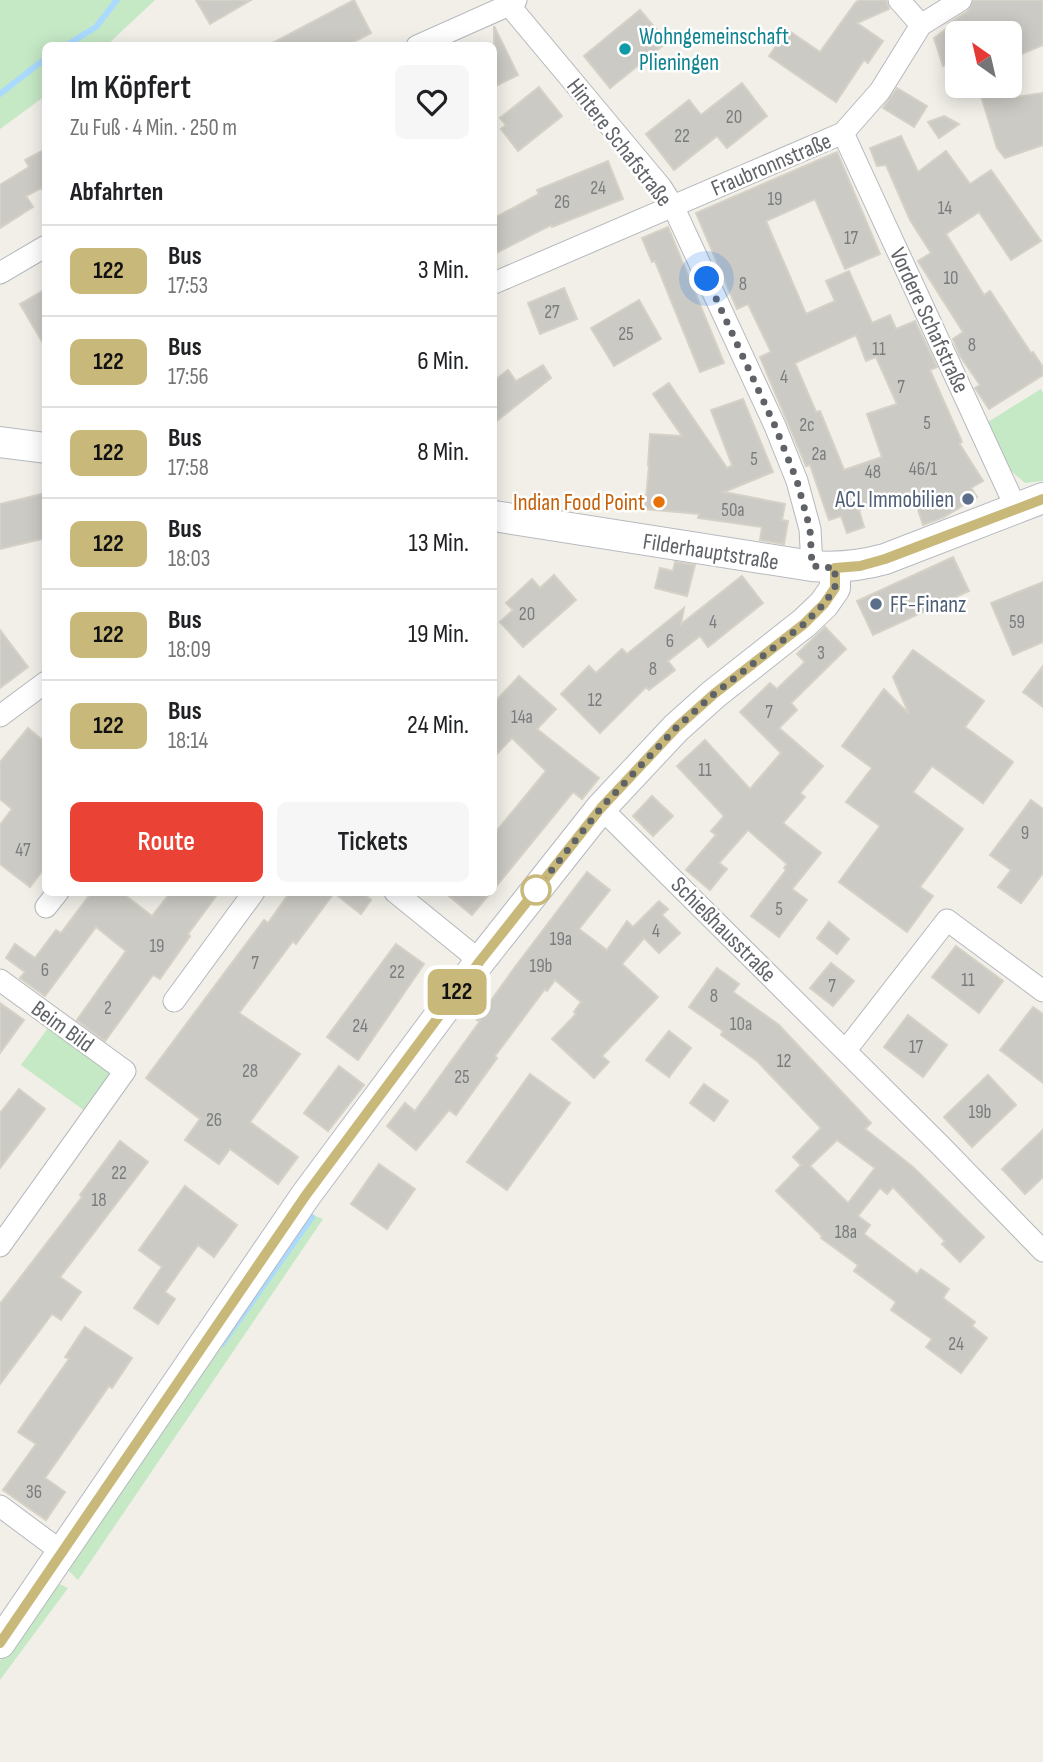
<!DOCTYPE html>
<html lang="de">
<meta charset="utf-8">
<style>
:root{--surface:#fff;--page:#f6f6f6;--text:#202124;--muted:#757577;--line:#e0e0e0;--accent:#ea4335}
body{margin:0;font-family:"Sofia Sans Condensed",sans-serif;background:var(--page);color:var(--text);height:100vh;display:flex;flex-direction:column;font-size:26px;white-space:nowrap}
*{box-sizing:border-box;margin:0}
p{font-size:23px;color:var(--muted)}
.icon{flex:none;width:38px;height:38px;fill:none;stroke:currentColor;stroke-width:2;stroke-linecap:round;stroke-linejoin:round}
.map{position:relative;flex:1;overflow:hidden}
.sheet{position:absolute;left:42px;top:42px;width:455px;height:854px;display:flex;flex-direction:column;background:var(--surface);border-radius:10px;box-shadow:0 4px 18px #0003}
.sheet>*{flex:none}
.badge{padding:0 14px;border-radius:10px;font-size:24px;line-height:46px}
.needle{width:46px;rotate:326deg}
.tools{position:absolute;left:945px;top:21px;display:grid;gap:14px}
.tools a{display:grid;place-items:center;width:77px;height:77px;border-radius:10px;background:var(--surface);box-shadow:0 4px 18px #0003;font-size:35px}
.you{position:absolute;width:35px;height:35px;margin:-18px;border:5px solid #fff;border-radius:50%;background:#1a73e8;box-shadow:0 0 0 10px #1a73e833}
.map>.badge{position:absolute;translate:-50% -50%;box-shadow:0 0 0 4px #fff}
h2{padding:0 28px;font-size:26px;line-height:63px}
.round{display:grid;place-items:center;flex:none;width:74px;height:74px;border-radius:10px;background:var(--page)}
.headline{display:flex;align-items:center;justify-content:space-between;height:119px;padding:0 28px}
h1{font-size:33px;font-weight:600;line-height:52px}
.primary-button{display:flex;gap:14px;margin-top:auto;padding:14px 28px}
.primary-button a{flex:1;height:80px;border-radius:10px;background:var(--accent);color:#fff;font-size:28px;font-weight:600;line-height:80px;text-align:center}
.primary-button a+a{background:var(--page);color:var(--text)}
ul{padding:0;list-style:none}
li{display:flex;align-items:center;gap:21px;height:91px;padding:0 28px;border-top:2px solid var(--line)}
li div{flex:1}
li b{display:block;font-size:26px}
li em{font-style:normal}
li .badge{min-width:77px;font-weight:700;text-align:center}
.map>svg:first-child{display:block}
</style>
<div class="map">
<svg width="1043" height="1762" viewBox="0 0 1043 1762">
<rect width="100%" height="100%" fill="#f1efe8"/>
<g fill="#c5e8c5">
<path d="M0 0H155L107 45 46 46 45 96 0 129Z"/>
<path d="M1041 389 1043 393V481L1025 483 1011 471 988 422Z"/>
<path d="M54 1020 125 1071 92 1116 21 1065Z"/>
<path d="M308 1213 323 1219 78 1580 68 1570V1562Z"/>
<path d="M59 1584 68 1588 0 1680V1661L50 1587Z"/>
</g>
<g fill="none" stroke-linecap="round" stroke-linejoin="round">
<g stroke="#aadaff" stroke-width="6">
<path d="M65 46 96 27 117 0"/>
<path d="M0 94 46 58"/>
<path d="M222 1344 312 1217"/>
</g>
</g>
<g fill="#cccac5" stroke="#d6d1c6" stroke-width="2" fill-rule="evenodd">
<path d="M196 0H251L210 24Z"/>
<path d="M354 0 371 33 346 46H267Z"/>
<path d="M860 0H886L889 9 857 23 883 41 868 63 864 60 836 102 769 56 788 30 820 52 856 2Z"/>
<path d="M974 0H1043V45L1010 59V33H957V55L943 66 934 38 950 26 948 24 968 11Z"/>
<path d="M640 10 667 42 610 88 584 56Z"/>
<path d="M494 26 518 75 494 87Z"/>
<path d="M742 83 767 116 727 148 717 136 674 170 646 134 689 100 701 115Z"/>
<path d="M978 86H1013L1016 97 1043 93V145L1005 158 997 148Z"/>
<path d="M539 87 562 116 518 151 501 129 506 125 500 118Z"/>
<path d="M897 88 927 106 914 127 883 108Z"/>
<path d="M944 116 959 124 939 138 928 122Z"/>
<path d="M901 136 918 172 946 151 970 184 991 170 1041 241 1011 260 979 212 946 234 984 295 990 291 1031 353 1033 352 1043 367V375L989 409 975 388 980 385 960 356 953 339 963 332 918 261 931 253 910 220 886 165 877 166 870 148Z"/>
<path d="M46 149V195L41 188 26 196 33 207 0 228V185L29 167 25 160Z"/>
<path d="M837 152 880 254 845 269 815 199 766 221 806 314 835 301 826 281 849 271 872 323 890 315 896 329 915 321 937 367 930 370 962 442 959 443 983 481 971 488 977 497 944 517 923 525 912 491 859 510 864 527 847 533 841 516 829 520 810 465 806 466 760 357 771 352 748 304 737 309 696 213ZM856 335 866 361 876 357 897 404 867 414 882 457 844 470 820 411 816 412 795 363Z"/>
<path d="M608 161 623 199 552 227 551 225 494 254V218L539 194 537 190Z"/>
<path d="M668 227 724 363 700 372 655 261 652 262 642 238Z"/>
<path d="M564 288 577 319 540 334 528 303Z"/>
<path d="M46 289V348L20 304Z"/>
<path d="M639 300 661 339 614 366 591 328Z"/>
<path d="M543 365 551 378 494 423V381L508 370 516 381Z"/>
<path d="M669 383 727 468 732 465 711 410 743 399 773 472 724 492 785 504 782 520 788 521 784 544 760 540 762 527 698 518 699 514 645 509 649 465H648L650 434 682 436 653 394Z"/>
<path d="M46 493V538L0 549V504Z"/>
<path d="M953 557 969 591 873 635 857 601Z"/>
<path d="M675 562 695 565 687 596 655 588 660 568 673 571Z"/>
<path d="M554 575 576 600 523 647 500 622 513 610 506 603 532 579 540 588Z"/>
<path d="M742 576 763 603 708 647 700 636 668 661 675 670 649 690 646 687 600 733 561 694 589 666 596 673 622 649 627 654 684 608 681 624Z"/>
<path d="M1043 582V642L1013 655 991 603Z"/>
<path d="M825 627 846 649 791 703 797 710 779 728 823 766 800 793 805 797 783 823 821 853 792 889 807 900 779 937 751 916 786 870 784 868 787 864 748 830 719 863 727 869 710 890 686 870 716 835 711 831 724 816 677 766 705 740 750 789 781 753 740 712 770 683 777 689 805 662 797 654Z"/>
<path d="M0 630 28 667 0 688Z"/>
<path d="M913 650 984 701 965 727 1013 762 983 803 932 766 913 792 963 829 920 887 933 896 907 932 839 882 880 826 846 802 872 768 842 746 884 689 909 714 893 677Z"/>
<path d="M1043 666V707L1023 692Z"/>
<path d="M519 676 556 709 537 729 599 778 582 799 573 792 494 889V834L546 771 512 738 494 757V703Z"/>
<path d="M28 728 46 743V866L30 887 0 864V825L12 809 0 799V762Z"/>
<path d="M652 796 673 816 653 836 633 816Z"/>
<path d="M1031 800 1043 809V873L1021 903 998 887 1011 870 990 855Z"/>
<path d="M587 872 610 890 579 929 607 950 627 921 633 927 659 901 668 909 662 915 680 933 659 953 644 938 622 964 658 997 602 1056 609 1062 594 1078 552 1039 576 1014 574 1012 581 1002 555 980 547 991 545 989 495 1056 497 1058 456 1115 449 1110 416 1150 387 1126 405 1103 415 1111 480 1021 477 1020 515 967Z"/>
<path d="M92 892H121L152 916 171 892H219L188 934 190 936 160 979 153 975 105 1041 77 1020 126 951 96 927 45 996 20 978 25 972 6 958 15 944 35 958 56 930 61 933Z"/>
<path d="M290 892H362L371 900 361 914 334 893 296 944 293 941 239 1013 300 1054 250 1122 298 1157 278 1184 230 1149 219 1164 185 1140 200 1119 146 1078 264 920 268 923Z"/>
<path d="M444 892H491L472 915Z"/>
<path d="M829 922 849 939 837 954 817 938Z"/>
<path d="M396 944 424 964 358 1060 327 1037Z"/>
<path d="M956 946 1003 981 979 1013 932 977Z"/>
<path d="M831 963 854 981 833 1006 810 988Z"/>
<path d="M717 968 739 984 733 992 779 1025 871 1123 865 1129 913 1167 984 1237 960 1262 942 1244 945 1241 893 1187 887 1194 880 1188 858 1216 870 1225 864 1234 917 1274 921 1269 949 1289 943 1298 975 1322 972 1326 987 1338 961 1373 926 1347 932 1339 891 1310 896 1302 854 1271 858 1265 821 1238 822 1236 776 1191 801 1165 793 1157 821 1128 757 1061 721 1035 723 1031 689 1007ZM837 1140 875 1168 848 1203 810 1166Z"/>
<path d="M0 1003 24 1020 0 1053Z"/>
<path d="M1033 1007 1043 1014V1083L1000 1050Z"/>
<path d="M908 1015 947 1045 923 1077 884 1047Z"/>
<path d="M669 1031 691 1048 669 1077 646 1060Z"/>
<path d="M339 1066 364 1085 328 1131 304 1113Z"/>
<path d="M530 1074 570 1103 507 1190 467 1162Z"/>
<path d="M988 1075 1016 1105 972 1147 944 1117Z"/>
<path d="M704 1084 728 1101 714 1121 690 1103Z"/>
<path d="M19 1089 45 1109 0 1168V1113Z"/>
<path d="M1043 1130V1177L1025 1194 1002 1169Z"/>
<path d="M120 1141 148 1162 60 1277 81 1292 61 1320 52 1314 0 1384V1304L82 1197 80 1195Z"/>
<path d="M379 1164 415 1189 387 1229 351 1204Z"/>
<path d="M185 1186 237 1225 214 1257 198 1245 165 1292 175 1299 158 1324 134 1308 162 1267 139 1250Z"/>
<path d="M85 1327 132 1358 112 1388 109 1386 45 1478 65 1492 46 1520 3 1490 36 1444 18 1432 69 1359 65 1357Z"/>
</g>
<g fill="none" stroke-linecap="round" stroke-linejoin="round">
<defs>
<g id="street">
<path d="M899 0 921 25"/>
<path d="M509 5 661 187 673 206 775 426 797 481 810 529 812 566"/>
<path d="M417 46 509 5 516 0"/>
<path d="M843 133 1016 508"/>
<path d="M0 273 46 246"/>
<path d="M494 283 843 133 880 91 921 25 961 0"/>
<path d="M0 716 46 682"/>
<path d="M601 808 941 1146 1043 1251"/>
<path d="M395 892 480 961"/>
<path d="M46 907 58 892"/>
<path d="M0 980 125 1071 0 1246"/>
<path d="M174 1001 254 892"/>
<path d="M846 1050 947 920 1043 991"/>
<path d="M0 1506 62 1552"/>
</g>
<g id="secondary">
<path d="M0 442 46 448"/>
<path d="M494 516 812 566C838 568 860 566 885 559L1043 498"/>
<path d="M0 1643 306 1195 480 961 601 808 676 728 714 694 804 623 824 604 835 588V568"/>
</g>
</defs>
<use href="#street" stroke="#b5b8bc" stroke-width="23"/>
<use href="#secondary" stroke="#b6babf" stroke-width="32"/>
<use href="#street" stroke="#fff" stroke-width="21"/>
<use href="#secondary" stroke="#fff" stroke-width="30"/>
</g>
<g fill="none" stroke-linecap="round" stroke-linejoin="round">
<defs>
<path id="line" d="M0 1643 306 1195 480 961 601 808 676 728 714 694 804 624 824 604 835 588V568L860 566 885 559 1043 499"/>
</defs>
<use href="#line" stroke="#fff" stroke-width="16"/>
<use href="#line" stroke="#c8b97b" stroke-width="10"/>
<path stroke="#5f6368" stroke-width="7" stroke-dasharray="0 12.6" d="M536 890 601 808 676 728 714 694 804 624 824 604 835 588V568L812 566 810 529 797 481 775 426 707 279"/>
</g>
<circle fill="#0f9aa8" stroke="#fff" stroke-width="2.5" cx="625" cy="49" r="7"/>
<g fill="#5c6f8a" stroke="#fff" stroke-width="2.5">
<circle cx="968" cy="499" r="7"/>
<circle cx="876" cy="604" r="7"/>
</g>
<circle fill="#e8710a" stroke="#fff" stroke-width="2.5" cx="659" cy="502" r="7"/>
<circle fill="#fff" stroke="#c8b97b" stroke-width="3.5" cx="536" cy="890" r="14"/>
<g text-anchor="middle" stroke-width="5" stroke-linejoin="round" paint-order="stroke">
<g font-size="19" fill="#7a7d7f">
<text x="734" y="123">20</text>
<text x="682" y="142">22</text>
<text x="598" y="194">24</text>
<text x="775" y="205">19</text>
<text x="562" y="208">26</text>
<text x="945" y="214">14</text>
<text x="851" y="244">17</text>
<text x="951" y="284">10</text>
<text x="743" y="290">8</text>
<text x="552" y="318">27</text>
<text x="626" y="340">25</text>
<text x="972" y="351">8</text>
<text x="879" y="355">11</text>
<text x="784" y="383">4</text>
<text x="901" y="393">7</text>
<text x="927" y="429">5</text>
<text x="807" y="431">2c</text>
<text x="819" y="460">2a</text>
<text x="754" y="465">5</text>
<text x="923" y="475">46/1</text>
<text x="873" y="478">48</text>
<text x="733" y="516">50a</text>
<text x="527" y="620">20</text>
<text x="713" y="628">4</text>
<text x="1017" y="628">59</text>
<text x="670" y="647">6</text>
<text x="821" y="659">3</text>
<text x="653" y="675">8</text>
<text x="595" y="706">12</text>
<text x="769" y="718">7</text>
<text x="522" y="723">14a</text>
<text x="705" y="776">11</text>
<text x="1025" y="839">9</text>
<text x="23" y="856">47</text>
<text x="779" y="915">5</text>
<text x="656" y="937">4</text>
<text x="561" y="945">19a</text>
<text x="157" y="952">19</text>
<text x="255" y="969">7</text>
<text x="541" y="972">19b</text>
<text x="45" y="976">6</text>
<text x="397" y="978">22</text>
<text x="968" y="986">11</text>
<text x="832" y="992">7</text>
<text x="714" y="1002">8</text>
<text x="108" y="1014">2</text>
<text x="741" y="1030">10a</text>
<text x="360" y="1032">24</text>
<text x="916" y="1053">17</text>
<text x="784" y="1067">12</text>
<text x="250" y="1077">28</text>
<text x="462" y="1083">25</text>
<text x="980" y="1118">19b</text>
<text x="214" y="1126">26</text>
<text x="119" y="1179">22</text>
<text x="99" y="1206">18</text>
<text x="846" y="1238">18a</text>
<text x="956" y="1350">24</text>
<text x="34" y="1498">36</text>
</g>
<g font-size="23" fill="#0d838f" stroke="#fff" text-anchor="start">
<text x="639" y="44">Wohngemeinschaft<tspan x="639" dy="26">Plieningen</tspan></text>
</g>
<g font-size="23" fill="#5f6368" stroke="#fff">
<text transform="translate(620 142) rotate(52)" y="8">Hintere Schafstraße</text>
<text transform="translate(771 164) rotate(-23)" y="8">Fraubronnstraße</text>
<text transform="translate(930 320) rotate(65)" y="8">Vordere Schafstraße</text>
<text transform="translate(711 551) rotate(9)" y="8">Filderhauptstraße</text>
<text transform="translate(724 929) rotate(45)" y="8">Schießhausstraße</text>
<text transform="translate(63 1026) rotate(36)" y="8">Beim Bild</text>
</g>
<g font-size="23" fill="#4e5e75" stroke="#fff" text-anchor="end">
<text x="954" y="507">ACL Immobilien</text>
<text x="890" y="612" text-anchor="start">FF-Finanz</text>
</g>
<g font-size="23" fill="#c56008" stroke="#fff" text-anchor="end">
<text x="645" y="510">Indian Food Point</text>
</g>
</g>
</svg>
<div class="tools">
<a><svg class="needle" viewBox="-14 -14 28 28"><path d="M0-13l5 13h-10z" fill="#e53935"/><path d="M0 13l5-13h-10z" fill="#757577"/></svg></a>
</div>
<div class="you" style="left:707px;top:279px"></div>
<b class="badge" style="left:457px;top:992px;background:#c8b97b;color:#111">122</b>
<section class="sheet">
<div class="headline"><div><h1>Im Köpfert</h1><p>Zu Fuß · 4 Min. · 250 m</p></div><a class="round"><svg class="icon" aria-label="heart" viewBox="0 0 24 24"><path d="M12 20l-8-8c-3-5 5-10 8-4 3-6 11-1 8 4z"/></svg></a></div>
<h2>Abfahrten</h2>
<ul>
<li><span class="badge" style="background:#c8b97b;color:#111">122</span><div><b>Bus</b><p>17:53</p></div><em>3 Min.</em></li>
<li><span class="badge" style="background:#c8b97b;color:#111">122</span><div><b>Bus</b><p>17:56</p></div><em>6 Min.</em></li>
<li><span class="badge" style="background:#c8b97b;color:#111">122</span><div><b>Bus</b><p>17:58</p></div><em>8 Min.</em></li>
<li><span class="badge" style="background:#c8b97b;color:#111">122</span><div><b>Bus</b><p>18:03</p></div><em>13 Min.</em></li>
<li><span class="badge" style="background:#c8b97b;color:#111">122</span><div><b>Bus</b><p>18:09</p></div><em>19 Min.</em></li>
<li><span class="badge" style="background:#c8b97b;color:#111">122</span><div><b>Bus</b><p>18:14</p></div><em>24 Min.</em></li>
</ul>
<div class="primary-button"><a>Route</a><a>Tickets</a></div>
</section>
</div>
